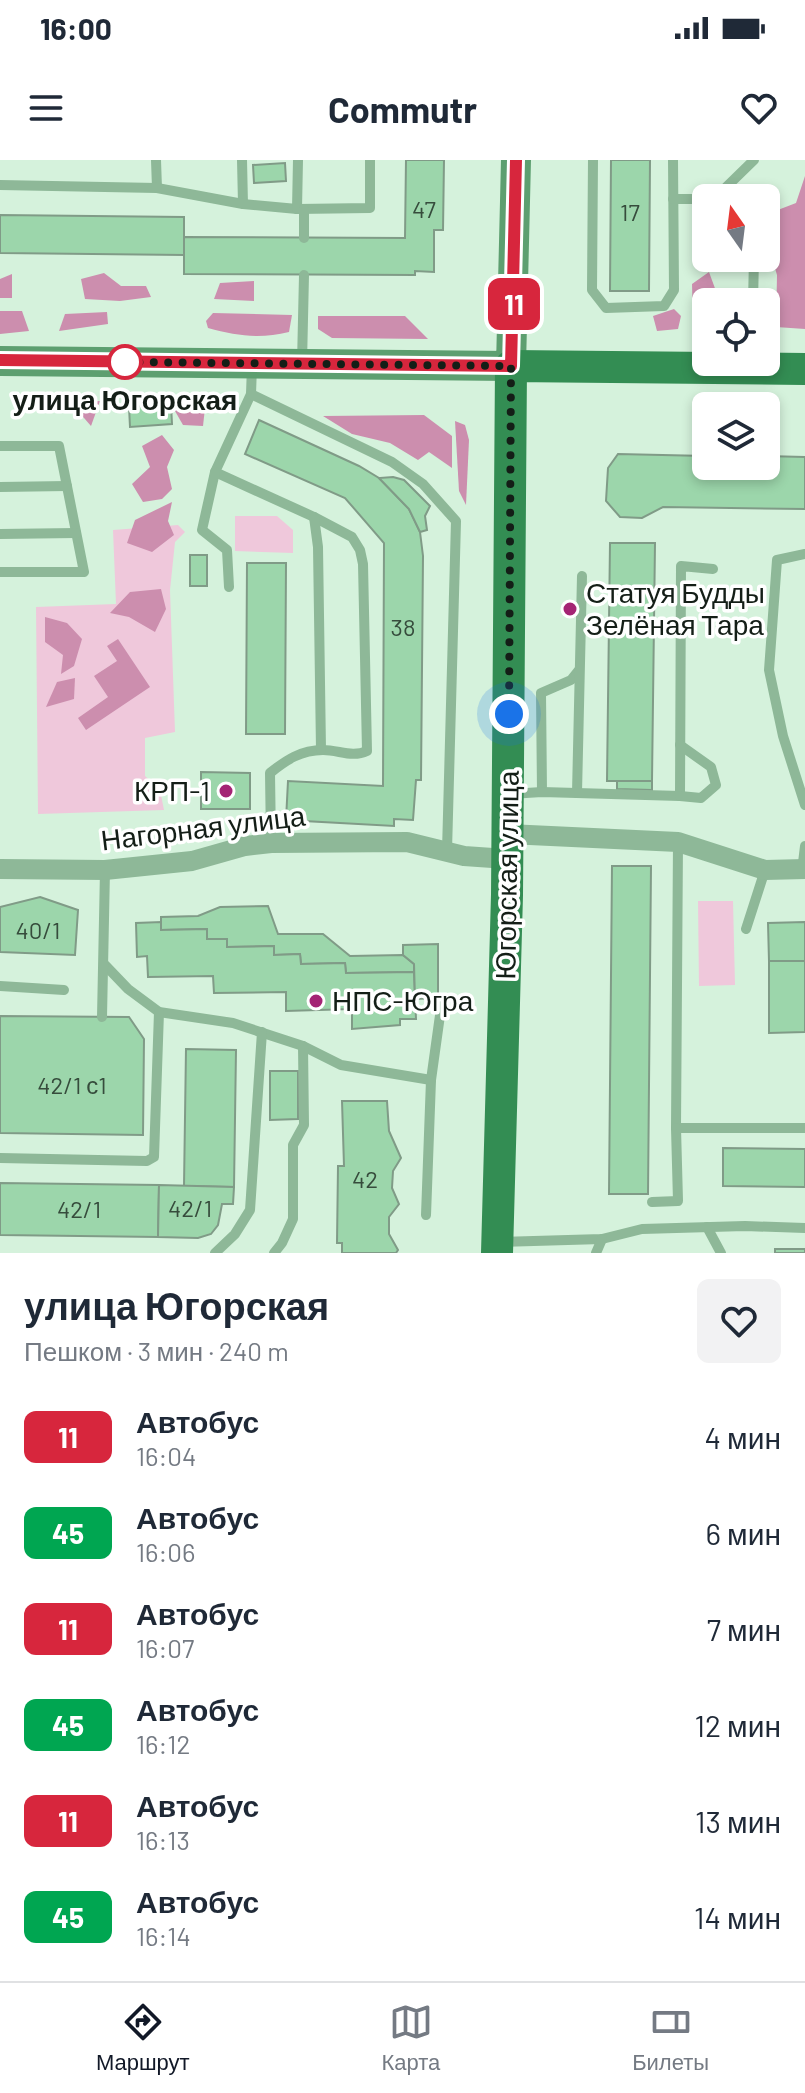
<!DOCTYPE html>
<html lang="ru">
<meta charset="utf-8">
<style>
:root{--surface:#fff;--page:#f2f2f3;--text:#1f2937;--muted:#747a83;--line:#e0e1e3;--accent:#111827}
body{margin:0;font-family:Barlow,sans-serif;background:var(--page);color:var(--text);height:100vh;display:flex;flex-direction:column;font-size:30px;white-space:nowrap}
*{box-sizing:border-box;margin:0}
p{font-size:26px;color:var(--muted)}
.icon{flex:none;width:44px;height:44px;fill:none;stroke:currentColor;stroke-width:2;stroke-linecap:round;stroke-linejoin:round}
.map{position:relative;height:1093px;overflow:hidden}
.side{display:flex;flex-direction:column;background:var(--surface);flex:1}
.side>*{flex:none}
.badge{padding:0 16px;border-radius:12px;font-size:28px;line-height:52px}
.needle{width:52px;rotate:346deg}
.controls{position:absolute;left:692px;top:24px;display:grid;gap:16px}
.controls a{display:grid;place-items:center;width:88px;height:88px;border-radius:12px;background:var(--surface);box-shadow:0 4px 12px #0003;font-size:40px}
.you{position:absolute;width:40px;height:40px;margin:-20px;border:6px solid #fff;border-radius:50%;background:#1a73e8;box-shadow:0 0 0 12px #1a73e833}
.map>.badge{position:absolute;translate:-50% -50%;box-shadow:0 0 0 4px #fff}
.round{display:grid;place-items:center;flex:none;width:84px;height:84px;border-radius:12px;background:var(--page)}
.headline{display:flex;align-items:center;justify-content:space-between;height:136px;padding:0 24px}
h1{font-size:38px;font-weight:700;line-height:60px}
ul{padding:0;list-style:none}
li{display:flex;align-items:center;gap:24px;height:96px;padding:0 24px}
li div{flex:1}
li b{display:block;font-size:30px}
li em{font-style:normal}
li .badge{min-width:88px;font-weight:700;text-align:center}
.status{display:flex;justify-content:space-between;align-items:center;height:56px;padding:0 40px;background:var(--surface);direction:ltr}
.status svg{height:22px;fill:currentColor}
header{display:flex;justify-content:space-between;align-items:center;height:104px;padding:0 24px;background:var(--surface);font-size:36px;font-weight:700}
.tab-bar{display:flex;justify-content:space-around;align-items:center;height:112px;border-top:2px solid var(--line);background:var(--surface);font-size:22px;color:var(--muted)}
.tab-bar a{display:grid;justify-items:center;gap:4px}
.tab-bar .selected{color:var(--accent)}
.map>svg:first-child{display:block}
</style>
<div class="status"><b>16:00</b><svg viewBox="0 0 49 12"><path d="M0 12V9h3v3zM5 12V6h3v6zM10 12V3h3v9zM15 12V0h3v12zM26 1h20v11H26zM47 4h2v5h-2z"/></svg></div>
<header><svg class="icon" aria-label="menu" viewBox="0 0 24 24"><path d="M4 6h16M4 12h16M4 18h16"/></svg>Commutr<svg class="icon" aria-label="heart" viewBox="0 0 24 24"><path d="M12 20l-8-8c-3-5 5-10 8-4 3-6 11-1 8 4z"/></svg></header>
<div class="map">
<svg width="805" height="1093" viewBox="0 0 805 1093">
<rect width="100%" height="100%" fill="#d5f2dc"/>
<g fill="#efc8db">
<path d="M235 356H277L293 370V393L235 391Z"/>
<path d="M178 365 185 372 175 382 170 430 175 572 145 578V616L160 630 164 650 38 654 36 447 116 444 113 370Z"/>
<path d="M698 741H733L735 825 699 826Z"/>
</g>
<g fill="#cc8eae">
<path d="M805 16V169L776 167 777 115 771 95 770 53 796 43Z"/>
<path d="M709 112 720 142H706V167L693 161 692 124Z"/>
<path d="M104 113 121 126H146L151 137 120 141 85 139 81 119Z"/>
<path d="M12 114V138H0V119Z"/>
<path d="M254 121V141L214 139 220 123Z"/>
<path d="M674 149 681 156 678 169 657 171 653 156Z"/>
<path d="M0 151H22L29 171 0 174Z"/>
<path d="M107 152 108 164 59 171 65 154Z"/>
<path d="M213 153 292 155 289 172C260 179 237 176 208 168L206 161Z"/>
<path d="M318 156H405L428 179 332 178 318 169Z"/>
<path d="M186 239H206L203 266 183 265 171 244Z"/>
<path d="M100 241 91 266 71 243Z"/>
<path d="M424 255 452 276V308L429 292 418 300 390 283 352 274 323 256Z"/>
<path d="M455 261 465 265 469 280 466 345 459 331Z"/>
<path d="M162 275 174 290 167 307 172 329 162 339 143 342 132 324 150 307 142 286Z"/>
<path d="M172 342 168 361 174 375 152 392 127 383 135 360Z"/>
<path d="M161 429 166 449 155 472 129 457 110 453 130 432Z"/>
<path d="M45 457 67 463 82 479 74 506 61 514 63 495 45 482Z"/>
<path d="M118 479 150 527 86 570 78 558 108 537 94 516 117 501 107 486Z"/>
<path d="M75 518 74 539 46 547 57 522Z"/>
</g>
<g fill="#9cd6ab" stroke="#809b87" stroke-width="2">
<path d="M406 0H444L443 70H434V112L415 111V115L184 114V77L405 78Z"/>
<path d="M611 0H650L649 131H610Z"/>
<path d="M285 3 286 21 254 23 253 5Z"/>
<path d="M0 55 184 57V95L0 93Z"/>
<path d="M171 244 172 264 130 267 129 247Z"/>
<path d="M259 260 359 306 379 318 409 349 420 372 423 396 421 620H416L413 660 394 659V666L286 660 288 621 383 626 384 383 345 338 245 294Z"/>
<path d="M618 294 706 296V306H766V296L805 297V349L663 347 642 358 620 357 606 341 608 308Z"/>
<path d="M393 317 404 320 430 346 425 356 427 370 420 372 409 349 379 318Z"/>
<path d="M610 383H655L652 621H607Z"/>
<rect x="190" y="395" width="17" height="31"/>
<path d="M247 403H286L285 574H246Z"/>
<path d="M201 612 250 613V649H201Z"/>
<path d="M617 621H652V630L617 629Z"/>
<path d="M612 706H651L648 1034H609Z"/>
<path d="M40 737 78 750 75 795 0 792V747Z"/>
<path d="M268 746 278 774H323L350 796 403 795 414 804V812L346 813 345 803 301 804 300 794 274 795V786L227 787V779H207V769L161 770V757L198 756 220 747Z"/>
<path d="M161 762V770L207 769V779H227V787L274 786V795L300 794 301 804 345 803 346 813 414 812 416 859H400V865L352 869V849L286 851V832L214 833 213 816 148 817 147 796 137 797 136 763Z"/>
<path d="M805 762V801H769L768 763Z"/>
<path d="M438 784V838L415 839 414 804 403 795V785Z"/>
<path d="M769 801H805V872L769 873Z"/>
<path d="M0 856 129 857 144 879 143 975 0 973Z"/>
<path d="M186 889 236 890 234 1027 184 1026Z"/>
<path d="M270 911H298V959L270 960Z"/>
<path d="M342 941H387L389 971 401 998 393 1011 392 1028 399 1044 389 1057V1074L398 1090 396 1093H342V1083H337L338 1006H344Z"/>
<path d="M723 988 805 989V1027L723 1026Z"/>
<path d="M0 1023 159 1025 158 1077 0 1075Z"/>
<path d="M159 1025 234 1027 233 1044H222L218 1065 211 1074 198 1078 158 1077Z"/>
<rect x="775" y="1089" width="30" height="4"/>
</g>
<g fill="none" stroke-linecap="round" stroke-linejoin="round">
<g stroke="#8eb898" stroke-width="10">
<path d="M156 0 157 28"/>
<path d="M242 0 243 44"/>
<path d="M593 0 592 130 606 148 664 146 674 130 673 0"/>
<path d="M0 25 157 28 243 44 297 49 370 48V0"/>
<path d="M715 38 754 0"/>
<path d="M673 39H706"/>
<path d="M297 49 298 0"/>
<path d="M304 78V49"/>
<path d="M753 142 754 98"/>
<path d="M302 203 304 115"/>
<path d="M252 206 251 234 215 312 314 357 352 377 360 390 363 404 367 591C352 598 339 590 323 590 301 590 286 600 270 613L271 683"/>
<path d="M251 234 392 302 423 324 456 361 447 691"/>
<path d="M0 286H59L84 412H0"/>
<path d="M215 312 202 370 227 390 229 427"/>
<path d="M0 327 67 326"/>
<path d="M314 357 318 387 321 590"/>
<path d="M0 374 76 373"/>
<path d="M805 394 777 400 769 510 783 576 805 645"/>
<path d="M542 632 541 533 571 520 579 510"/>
<path d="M577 633 582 416"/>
<path d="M510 634 542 632 680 636 681 406 713 409"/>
<path d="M680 636 701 638 716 625 711 607 680 585"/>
<path d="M678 682 676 968H805"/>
<path d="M802 711 805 686"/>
<path d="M746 769 765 710"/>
<path d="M105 805 128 829 159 852 233 863 303 886 341 905 431 920"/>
<path d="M0 826 64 830"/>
<path d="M102 857 105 710"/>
<path d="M0 998 147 1001 154 997 159 852"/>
<path d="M652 1042 678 1041 676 968"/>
<path d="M426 1055 431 920 442 841"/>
<path d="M707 1067 721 1093"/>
<path d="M503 1082 602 1079 642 1069 745 1066 805 1068"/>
<path d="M215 1093 235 1074 250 1050 262 872"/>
<path d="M274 1093 282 1083 293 1059V985L304 965 303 886"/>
<path d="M596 1093 602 1079"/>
</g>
<g stroke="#8eb898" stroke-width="20">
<path d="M508 674 678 682 765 710 805 709"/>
<path d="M0 709 105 710 192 701 245 686 271 683 407 682 464 696 507 699"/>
</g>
<path stroke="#5d9f70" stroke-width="30" d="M0 201 511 206 516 0"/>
<path stroke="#338d53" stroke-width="32" d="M497 1093 507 735 511 206 805 209"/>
</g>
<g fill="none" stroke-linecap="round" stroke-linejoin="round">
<defs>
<path id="line" d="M0 200 511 206 516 0"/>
</defs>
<use href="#line" stroke="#fff" stroke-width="18"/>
<use href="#line" stroke="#d7263d" stroke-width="12"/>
<path stroke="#141e17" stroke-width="8" stroke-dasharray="0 14.4" d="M125 202 511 206 509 554"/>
</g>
<circle fill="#fff" stroke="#d7263d" stroke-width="4" cx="125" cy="202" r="16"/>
<g fill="#a42474" stroke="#fff" stroke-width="3">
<circle cx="570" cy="449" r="8"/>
<circle cx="226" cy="631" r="8"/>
<circle cx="316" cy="841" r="8"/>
</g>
<g text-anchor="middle" stroke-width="7" stroke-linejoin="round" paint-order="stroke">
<g font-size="24" fill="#364c3c">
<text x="424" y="58">47</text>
<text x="630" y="61">17</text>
<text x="403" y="476">38</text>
<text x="38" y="779">40/1</text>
<text x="72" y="934">42/1 с1</text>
<text x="365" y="1028">42</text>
<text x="190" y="1057">42/1</text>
<text x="79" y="1058">42/1</text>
</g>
<g font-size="28" font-weight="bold" fill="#141e17" stroke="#fff">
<text x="125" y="250">улица Югорская</text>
</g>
<g font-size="28" fill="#141e17" stroke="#fff" text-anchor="start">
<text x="586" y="443">Статуя Будды<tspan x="586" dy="32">Зелёная Тара</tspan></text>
<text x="210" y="641" text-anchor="end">КРП-1</text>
<text x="332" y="851">НПС-Югра</text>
</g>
<g font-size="28" fill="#141e17" stroke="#fff">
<text transform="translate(203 668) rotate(-7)" y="10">Нагорная улица</text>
<text transform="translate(507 715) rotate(-89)" y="10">Югорская улица</text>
</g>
</g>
</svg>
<div class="controls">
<a><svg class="needle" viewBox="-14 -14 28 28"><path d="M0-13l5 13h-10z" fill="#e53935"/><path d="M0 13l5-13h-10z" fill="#747a83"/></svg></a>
<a><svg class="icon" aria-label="locate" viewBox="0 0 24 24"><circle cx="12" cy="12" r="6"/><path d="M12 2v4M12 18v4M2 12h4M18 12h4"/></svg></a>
<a><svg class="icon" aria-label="layers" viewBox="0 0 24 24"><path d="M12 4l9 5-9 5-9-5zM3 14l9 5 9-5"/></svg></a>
</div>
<div class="you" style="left:509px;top:554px"></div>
<b class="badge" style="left:514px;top:144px;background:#d7263d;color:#fff">11</b>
</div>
<section class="side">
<div class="headline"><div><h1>улица Югорская</h1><p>Пешком · 3 мин · 240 m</p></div><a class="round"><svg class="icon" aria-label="heart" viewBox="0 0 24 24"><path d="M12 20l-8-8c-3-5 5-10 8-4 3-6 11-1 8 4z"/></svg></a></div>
<ul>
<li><span class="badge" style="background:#d7263d;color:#fff">11</span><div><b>Автобус</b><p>16:04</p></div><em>4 мин</em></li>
<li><span class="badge" style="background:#00a651;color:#fff">45</span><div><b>Автобус</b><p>16:06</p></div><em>6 мин</em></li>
<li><span class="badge" style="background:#d7263d;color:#fff">11</span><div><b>Автобус</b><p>16:07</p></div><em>7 мин</em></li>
<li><span class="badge" style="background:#00a651;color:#fff">45</span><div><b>Автобус</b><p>16:12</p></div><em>12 мин</em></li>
<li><span class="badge" style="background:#d7263d;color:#fff">11</span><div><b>Автобус</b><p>16:13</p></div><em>13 мин</em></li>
<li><span class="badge" style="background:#00a651;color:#fff">45</span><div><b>Автобус</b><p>16:14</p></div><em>14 мин</em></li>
</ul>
</section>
<nav class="tab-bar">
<a class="selected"><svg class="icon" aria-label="directions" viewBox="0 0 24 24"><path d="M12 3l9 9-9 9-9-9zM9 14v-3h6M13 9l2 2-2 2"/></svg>Маршрут</a>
<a><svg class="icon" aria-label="map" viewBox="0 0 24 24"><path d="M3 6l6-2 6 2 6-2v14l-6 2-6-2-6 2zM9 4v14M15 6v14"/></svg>Карта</a>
<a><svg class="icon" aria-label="tickets" viewBox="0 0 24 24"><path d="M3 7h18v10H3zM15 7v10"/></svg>Билеты</a>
</nav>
